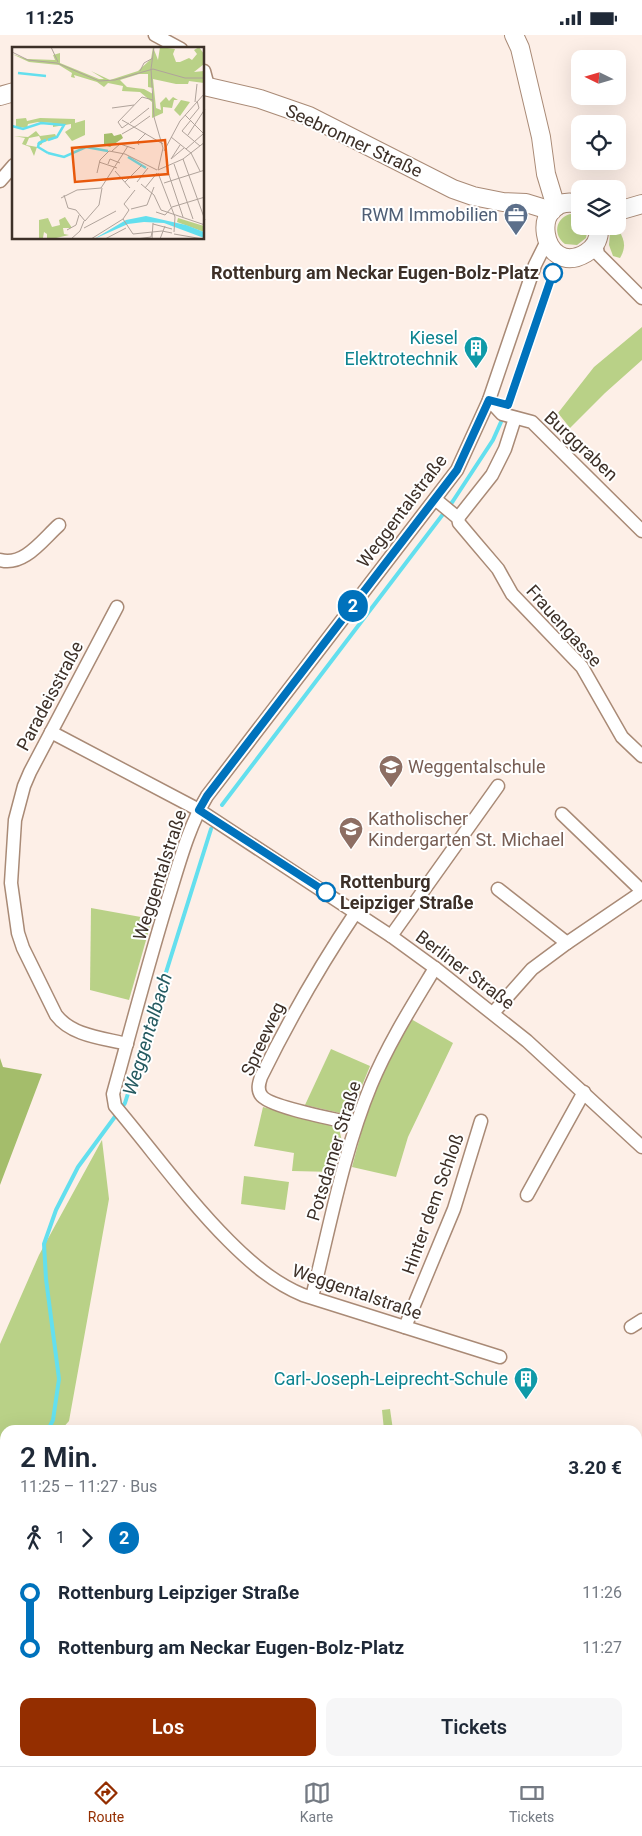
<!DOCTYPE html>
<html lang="de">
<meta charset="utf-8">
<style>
:root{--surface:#fff;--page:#f6f6f7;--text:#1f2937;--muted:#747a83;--line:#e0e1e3;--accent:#942e00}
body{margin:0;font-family:Roboto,sans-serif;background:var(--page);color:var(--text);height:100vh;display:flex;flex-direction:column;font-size:19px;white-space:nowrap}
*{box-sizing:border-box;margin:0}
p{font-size:16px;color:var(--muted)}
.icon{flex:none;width:28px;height:28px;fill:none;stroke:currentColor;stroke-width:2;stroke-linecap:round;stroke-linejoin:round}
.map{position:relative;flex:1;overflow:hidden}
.drawer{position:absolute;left:0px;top:1390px;width:642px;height:341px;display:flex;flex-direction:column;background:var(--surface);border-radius:15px 15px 0 0;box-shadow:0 5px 20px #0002}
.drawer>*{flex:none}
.badge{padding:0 10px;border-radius:16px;font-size:18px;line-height:32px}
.needle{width:32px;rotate:275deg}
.controls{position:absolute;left:571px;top:15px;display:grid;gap:10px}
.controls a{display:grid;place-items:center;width:55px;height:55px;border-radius:10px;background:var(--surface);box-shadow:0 5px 20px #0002;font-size:25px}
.map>.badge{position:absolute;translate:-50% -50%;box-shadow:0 0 0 2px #fff}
.legs{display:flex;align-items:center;gap:8px;height:55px;padding:0 20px;font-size:16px}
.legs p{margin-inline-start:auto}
.headline{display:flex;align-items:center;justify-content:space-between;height:85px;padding:0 20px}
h1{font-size:28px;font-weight:600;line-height:38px}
.action{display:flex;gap:10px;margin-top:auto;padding:10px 20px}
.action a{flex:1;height:58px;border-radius:10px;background:var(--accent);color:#fff;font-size:20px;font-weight:600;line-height:58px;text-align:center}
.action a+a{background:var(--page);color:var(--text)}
ul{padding:0 20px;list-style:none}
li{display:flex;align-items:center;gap:18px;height:55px;font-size:19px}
li i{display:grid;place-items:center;width:8px;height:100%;margin:0 6px;background:currentColor}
li i::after{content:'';width:12px;height:12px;margin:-6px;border:4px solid;border-radius:50%;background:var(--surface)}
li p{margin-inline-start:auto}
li:first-child i{background:linear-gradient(#0000 50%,currentColor 0)}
li:last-child i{background:linear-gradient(currentColor 50%,#0000 0)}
.status{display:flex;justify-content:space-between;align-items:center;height:35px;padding:0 25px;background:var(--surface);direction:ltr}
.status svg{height:14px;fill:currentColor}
.tabs{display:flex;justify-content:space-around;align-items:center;height:70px;border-top:1px solid var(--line);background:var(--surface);font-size:14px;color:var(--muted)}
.tabs a{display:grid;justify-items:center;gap:2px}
.tabs .selected{color:var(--accent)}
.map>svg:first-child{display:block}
</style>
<div class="status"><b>11:25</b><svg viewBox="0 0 49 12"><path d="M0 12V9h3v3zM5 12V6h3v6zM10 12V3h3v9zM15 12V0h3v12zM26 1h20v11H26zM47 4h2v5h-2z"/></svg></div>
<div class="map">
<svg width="642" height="1731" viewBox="0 0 642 1731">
<rect width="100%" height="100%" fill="#fdefe7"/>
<g fill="#b9d187">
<path d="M570 179 580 181V191L588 192 586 203 577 210 565 209C553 200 555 184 570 179Z"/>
<path d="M613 194 619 196C625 205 626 213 620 223L613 221 609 210 610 197Z"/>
<path d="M642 292V325L605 358 570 393 558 378 594 332Z"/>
<path d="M91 873 152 884 129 965 90 955Z"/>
<path d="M411 984 453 1008 408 1102 396 1142 352 1132 366 1080 387 1028Z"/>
<path d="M331 1014 370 1031 353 1073 348 1078H340L305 1070Z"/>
<path d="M263 1072 324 1088 339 1094 342 1106 335 1137 292 1136 294 1118 254 1111Z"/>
<path d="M102 1105 109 1164 69 1386 61 1395H5V1468L0 1474V1309L39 1220Z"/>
<path d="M244 1141 289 1147 285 1175 241 1169Z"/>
<path d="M390 1374 393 1395H384L382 1375Z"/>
</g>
<path fill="#a4bd6b" d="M0 1023 3 1032 42 1039 0 1150Z"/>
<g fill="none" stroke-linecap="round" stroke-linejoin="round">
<g stroke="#63dfee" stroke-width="4">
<path d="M222 770 453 466 493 405 501 387"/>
<path d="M48 1395 53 1385 59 1344 46 1244 44 1209 56 1175 78 1132 125 1068 211 794"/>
<path d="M5 1472V1499"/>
<path d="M68 1726 72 1731"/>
</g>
<defs>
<g id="street">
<path d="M155 0 181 14"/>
<path d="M204 36 208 51"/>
<path d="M0 146 14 130"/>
<path d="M596 208 598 219 642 263"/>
<path d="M489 365 502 379 532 387 642 496"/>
<path d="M435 464 458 483 459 488 475 507 498 534 512 559 582 632 622 702 642 721"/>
<path d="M458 483 492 440 505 414 515 383"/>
<path d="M0 525C24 532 43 504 59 490"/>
<path d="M117 572 30 737 24 751 15 785 11 848 18 898 23 913 56 980C72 1001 103 1003 127 1009"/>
<path d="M51 697 199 775 391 901 435 933 527 1006 642 1112"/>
<path d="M562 779 642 856"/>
<path d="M498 854 567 908"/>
<path d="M356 877C319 932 290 983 261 1042 259 1048 257 1054 261 1060 268 1072 339 1085 356 1089"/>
<path d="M391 901 498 751"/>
<path d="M493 978 532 934 567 908 642 857"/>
<path d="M527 1160 584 1057"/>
<path d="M312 1262C330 1191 343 1118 371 1050 388 1009 412 971 435 933"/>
<path d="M405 1292 454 1174 481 1086"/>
<path d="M631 1292 642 1285"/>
<path d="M500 1322 303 1260C274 1248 251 1228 229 1206 187 1164 153 1116 115 1071L113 1059C131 994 148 929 168 864 179 829 188 793 207 761L457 435 489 365 535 230 547 206"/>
</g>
<g id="secondary">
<path d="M514 0 520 13 541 102 546 139 556 172"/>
<path d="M204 51 260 64 309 81 453 154 473 161 503 167 526 168 552 176"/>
<path d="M0 61 14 57"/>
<path d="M580 169C526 156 541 245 586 218 596 212 600 202 599 191"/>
<path d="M618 176 642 169"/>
</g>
</defs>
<use href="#street" stroke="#a98a76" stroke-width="15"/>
<use href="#secondary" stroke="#a98a76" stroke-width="20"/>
<use href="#street" stroke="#fff" stroke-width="12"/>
<use href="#secondary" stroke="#fff" stroke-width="18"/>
</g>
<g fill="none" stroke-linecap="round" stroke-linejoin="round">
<defs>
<path id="line-1" d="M326 857 199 775 207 761 457 435 489 365 508 370 553 238"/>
</defs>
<use href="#line-1" stroke="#fff" stroke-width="11"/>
<use href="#line-1" stroke="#0072bc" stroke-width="8"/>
</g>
<defs>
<symbol id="office-pin" viewBox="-11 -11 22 30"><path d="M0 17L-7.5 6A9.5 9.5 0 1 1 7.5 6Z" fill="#5c6f8a" stroke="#fff"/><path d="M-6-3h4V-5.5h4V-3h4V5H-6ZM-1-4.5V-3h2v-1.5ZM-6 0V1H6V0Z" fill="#fff"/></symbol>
<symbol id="building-pin" viewBox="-11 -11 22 30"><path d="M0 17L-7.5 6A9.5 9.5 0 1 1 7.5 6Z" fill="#0f9aa8" stroke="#fff"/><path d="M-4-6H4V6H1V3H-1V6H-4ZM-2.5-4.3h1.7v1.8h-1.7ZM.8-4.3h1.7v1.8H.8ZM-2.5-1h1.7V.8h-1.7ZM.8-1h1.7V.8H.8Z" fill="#fff"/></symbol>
<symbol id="school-pin" viewBox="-11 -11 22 30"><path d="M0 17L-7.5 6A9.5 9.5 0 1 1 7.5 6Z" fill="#8d6e63" stroke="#fff"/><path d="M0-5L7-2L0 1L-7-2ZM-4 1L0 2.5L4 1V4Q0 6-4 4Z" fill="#fff"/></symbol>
</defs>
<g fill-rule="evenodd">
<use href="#office-pin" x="502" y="166" width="28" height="38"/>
<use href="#building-pin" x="462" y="299" width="28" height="38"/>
<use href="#school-pin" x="377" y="718" width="28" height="38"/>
<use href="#school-pin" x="337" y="780" width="28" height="38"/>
<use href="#building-pin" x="512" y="1330" width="28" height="38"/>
</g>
<g fill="#fff" stroke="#0072bc" stroke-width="2.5">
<circle cx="553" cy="238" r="9"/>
<circle cx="326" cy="857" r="9"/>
</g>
<g text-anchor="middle" stroke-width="4" stroke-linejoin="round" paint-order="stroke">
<g font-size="18" fill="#3d3028" stroke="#fff">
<text transform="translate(354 106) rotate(25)" y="6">Seebronner Straße</text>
<text transform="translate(581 411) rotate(43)" y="6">Burggraben</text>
<text transform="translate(402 476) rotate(-53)" y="6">Weggentalstraße</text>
<text transform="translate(564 591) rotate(48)" y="6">Frauengasse</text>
<text transform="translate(50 661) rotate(-62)" y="6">Paradeisstraße</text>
<text transform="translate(160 840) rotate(-72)" y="6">Weggentalstraße</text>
<text transform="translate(465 935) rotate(37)" y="6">Berliner Straße</text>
<text transform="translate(263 1004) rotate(-65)" y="6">Spreeweg</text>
<text transform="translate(334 1116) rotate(-73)" y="6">Potsdamer Straße</text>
<text transform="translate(433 1169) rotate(-70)" y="6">Hinter dem Schloß</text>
<text transform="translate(357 1257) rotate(19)" y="6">Weggentalstraße</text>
</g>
<g font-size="18" fill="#4e5e75" stroke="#fff" text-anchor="end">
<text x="498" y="186">RWM Immobilien</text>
</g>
<g font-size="18" font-weight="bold" fill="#3d3028" stroke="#fff" text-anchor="end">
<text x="539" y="244">Rottenburg am Neckar Eugen-Bolz-Platz</text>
<text x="340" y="853" text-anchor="start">Rottenburg<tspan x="340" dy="21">Leipziger Straße</tspan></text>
</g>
<g font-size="18" fill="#0d838f" stroke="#fff" text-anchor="end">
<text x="458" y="309">Kiesel<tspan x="458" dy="21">Elektrotechnik</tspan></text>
<text x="508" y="1350">Carl-Joseph-Leiprecht-Schule</text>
</g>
<g font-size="18" fill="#785e54" stroke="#fff" text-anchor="start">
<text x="408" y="738">Weggentalschule</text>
<text x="368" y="790">Katholischer<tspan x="368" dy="21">Kindergarten St. Michael</tspan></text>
</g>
<g font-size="19" font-style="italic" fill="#255a60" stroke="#fff">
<text transform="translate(147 999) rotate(-73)" y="7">Weggentalbach</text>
</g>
</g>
<g transform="translate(12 12)">
<rect width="192" height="192" fill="#fdefe7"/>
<path d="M141 0 146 13 148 0 163 2 161 7 164 15H168L177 11 180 13 185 7 182 3 187 0 192 7V17L182 25 192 24V36L177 34 176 37H164L141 32 144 61 149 63 148 56 154 50 157 54 161 50 166 53H162L160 61 151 60V66L140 71V55L128 45 110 44 111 39 96 36 92 40 85 35 62 28 63 31 59 30 60 26 47 18 17 15 0 7 15 12 43 13 41 8 48 6V16L87 32H92L79 24 98 33 126 24 139 12ZM127 27H136V40L141 41V47L132 42 115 40 108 33ZM169 53 178 55 168 69 162 63ZM14 71 15 74 28 71 63 72V76L73 73V88L60 94 53 85 59 81V77L41 80V76L26 75 16 77 15 81 4 80V72ZM24 84 28 89 43 87 45 91 31 95 29 98 25 97 29 93 27 89 17 91 14 98 25 100 22 109 18 100 10 97 13 91 2 89 16 90ZM53 170 60 181H51L52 187 57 188 40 192H28L39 191H35V187L32 185 31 191H27V173L36 171 40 180 48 178 47 173ZM166 171 192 179V185L165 175Z" fill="#b9d187" fill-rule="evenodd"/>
<path d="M100 86 102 89 109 87 111 91 98 100 92 98V87Z" fill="#a4bd6b"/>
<path d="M134 169 174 178 192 185V191L152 176 132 175 116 177 82 192 114 173Z" fill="#63dfee"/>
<path fill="none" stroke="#63dfee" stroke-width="2.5" d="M6 26 34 29M0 79 11 82 29 76 52 78 45 90 36 93M34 93 27 96 26 100 36 106M36 106 52 110 74 100 96 104M116 110 134 121"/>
<path fill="none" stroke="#b0a39b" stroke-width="1" d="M39 0 46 15M142 0 139 22 142 70 151 101 146 123M0 5 16 13 45 16 87 34 103 33 141 22 173 31H193M128 24 132 16 141 11M183 55 185 37M100 61 122 58M173 68 193 88M178 72 187 61 185 54M110 73 151 97M179 73 170 84 188 99M117 76 110 81 106 75 130 50 141 53M118 76 137 61M124 79 138 69M110 87 124 79M176 88 193 62M159 90 179 106 188 124M127 98 125 95 134 86M168 98 159 112 172 101M174 102 191 87M100 104 108 97 123 102M152 104 168 74 193 46M171 112 193 173M87 115 105 121M96 117 98 112 108 116M162 117 181 172M146 123 171 112 193 95M103 124 118 141M156 125 171 170M85 126 88 113 97 104 113 107 145 123M146 126 163 170 162 185M113 135 130 118M125 135 136 121M152 136 193 123M129 137 142 148 149 163 193 178M133 141 145 126M52 148 56 161 64 163 73 174 87 158 90 141M49 151 65 143 89 141 116 99M119 162 135 158 142 140M144 165 153 168 160 160 193 150M111 172 121 187M141 177 160 182M72 181 104 164M55 183 64 178 67 168M121 187 150 184 160 186M162 187 191 192M59 192 68 184 72 174M79 192 111 172 117 163 112 157 123 143M93 192 114 181M124 192 139 190 140 185M140 192 141 176M144 192H148L153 179"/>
<path fill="#e8590c" fill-opacity="0.15" stroke="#e8590c" stroke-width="2.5" d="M153 93 156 127 63 135 60 101Z"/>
<rect width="192" height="192" fill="none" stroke="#3d3028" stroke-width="2.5"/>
</g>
</svg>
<div class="controls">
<a><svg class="needle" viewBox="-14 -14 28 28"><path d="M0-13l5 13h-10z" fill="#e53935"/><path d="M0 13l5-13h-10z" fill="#747a83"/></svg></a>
<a><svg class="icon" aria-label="locate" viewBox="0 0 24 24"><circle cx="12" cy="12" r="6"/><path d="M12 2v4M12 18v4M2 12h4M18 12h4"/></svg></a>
<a><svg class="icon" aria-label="layers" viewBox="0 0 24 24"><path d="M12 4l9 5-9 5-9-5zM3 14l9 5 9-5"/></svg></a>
</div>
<b class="badge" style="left:353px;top:571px;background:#0072bc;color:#fff">2</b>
<section class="drawer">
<div class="headline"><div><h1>2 Min.</h1><p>11:25 – 11:27 · Bus</p></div><b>3.20 €</b></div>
<div class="legs"><svg class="icon" aria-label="walk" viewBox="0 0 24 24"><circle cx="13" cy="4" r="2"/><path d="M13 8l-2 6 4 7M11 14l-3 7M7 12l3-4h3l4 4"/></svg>1<svg class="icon" aria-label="forward" viewBox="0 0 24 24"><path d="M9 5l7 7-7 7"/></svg><b class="badge" style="background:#0072bc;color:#fff">2</b></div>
<ul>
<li><i style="color:#0072bc"></i><b>Rottenburg Leipziger Straße</b><p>11:26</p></li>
<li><i style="color:#0072bc"></i><b>Rottenburg am Neckar Eugen-Bolz-Platz</b><p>11:27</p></li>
</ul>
<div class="action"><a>Los</a><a>Tickets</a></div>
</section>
</div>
<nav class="tabs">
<a class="selected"><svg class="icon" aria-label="directions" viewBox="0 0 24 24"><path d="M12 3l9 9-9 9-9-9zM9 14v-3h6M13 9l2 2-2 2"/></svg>Route</a>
<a><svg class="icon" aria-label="map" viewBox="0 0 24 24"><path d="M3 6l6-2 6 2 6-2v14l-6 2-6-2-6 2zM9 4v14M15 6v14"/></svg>Karte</a>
<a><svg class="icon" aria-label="tickets" viewBox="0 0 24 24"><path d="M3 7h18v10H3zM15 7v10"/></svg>Tickets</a>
</nav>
